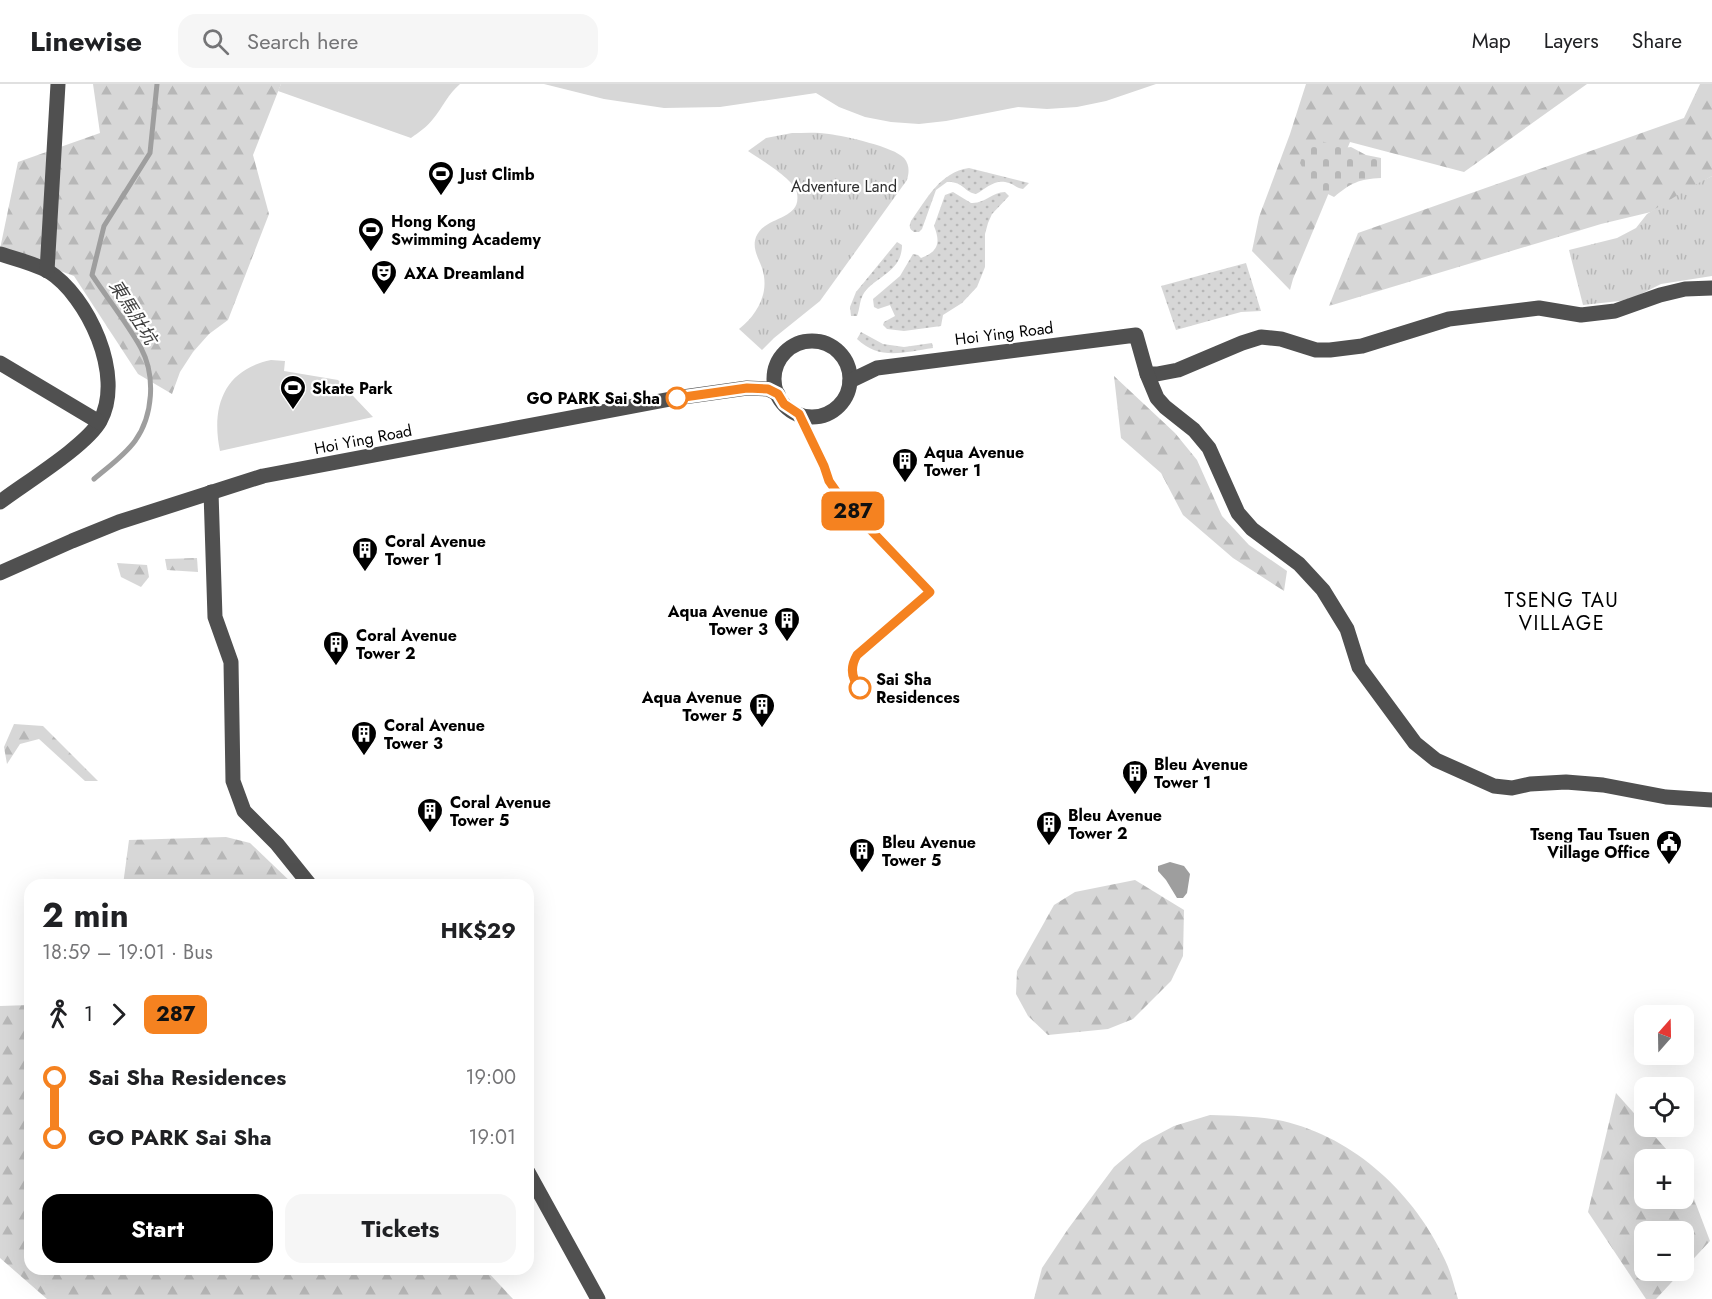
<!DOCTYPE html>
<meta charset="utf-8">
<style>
:root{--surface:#fff;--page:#f6f6f6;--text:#202124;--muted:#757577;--line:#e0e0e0;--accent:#000}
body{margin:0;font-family:Jost,"Noto Sans TC",sans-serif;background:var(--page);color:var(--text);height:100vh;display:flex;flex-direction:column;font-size:22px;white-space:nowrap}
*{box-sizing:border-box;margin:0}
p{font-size:20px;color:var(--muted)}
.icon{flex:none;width:33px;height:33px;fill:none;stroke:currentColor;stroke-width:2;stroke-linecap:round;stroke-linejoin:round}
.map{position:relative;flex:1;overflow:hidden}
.sheet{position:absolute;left:24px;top:795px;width:510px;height:396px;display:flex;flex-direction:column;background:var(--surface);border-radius:18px;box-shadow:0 6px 24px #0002}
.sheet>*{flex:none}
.badge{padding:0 12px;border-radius:9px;font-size:21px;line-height:39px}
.needle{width:39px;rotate:20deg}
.buttons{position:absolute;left:1634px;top:921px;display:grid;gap:12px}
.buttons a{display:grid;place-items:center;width:60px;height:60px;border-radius:12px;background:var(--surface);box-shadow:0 6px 24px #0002;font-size:30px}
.map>.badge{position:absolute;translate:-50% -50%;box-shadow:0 0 0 3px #fff}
.legs{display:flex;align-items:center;gap:9px;height:66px;padding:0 18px;font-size:20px}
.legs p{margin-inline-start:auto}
.overview{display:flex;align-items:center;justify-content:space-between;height:102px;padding:0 18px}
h1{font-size:33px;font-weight:700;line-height:45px}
.button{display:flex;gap:12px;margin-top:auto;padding:12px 18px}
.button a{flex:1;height:69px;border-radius:18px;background:var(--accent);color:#fff;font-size:24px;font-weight:700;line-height:69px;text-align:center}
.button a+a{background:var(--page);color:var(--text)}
ul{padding:0 18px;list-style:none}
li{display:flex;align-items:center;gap:21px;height:60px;font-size:22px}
li i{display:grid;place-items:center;width:9px;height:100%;margin:0 8px;background:currentColor}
li i::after{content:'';width:15px;height:15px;margin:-8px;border:4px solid;border-radius:50%;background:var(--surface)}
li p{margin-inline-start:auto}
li:first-child i{background:linear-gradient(#0000 50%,currentColor 0)}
li:last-child i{background:linear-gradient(currentColor 50%,#0000 0)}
header{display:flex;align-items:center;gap:36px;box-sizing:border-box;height:84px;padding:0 30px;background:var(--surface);border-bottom:2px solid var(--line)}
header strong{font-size:28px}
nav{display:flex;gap:33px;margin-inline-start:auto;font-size:21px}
.search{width:420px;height:54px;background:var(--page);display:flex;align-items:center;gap:15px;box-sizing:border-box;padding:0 21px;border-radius:18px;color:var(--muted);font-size:22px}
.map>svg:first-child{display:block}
</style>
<header>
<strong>Linewise</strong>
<div class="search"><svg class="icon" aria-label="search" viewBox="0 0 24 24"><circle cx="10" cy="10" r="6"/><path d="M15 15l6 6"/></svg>Search here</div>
<nav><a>Map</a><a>Layers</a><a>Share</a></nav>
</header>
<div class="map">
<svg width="1712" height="1215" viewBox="0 0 1712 1215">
<defs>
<pattern id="grass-dots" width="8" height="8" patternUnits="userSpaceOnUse" patternTransform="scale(1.5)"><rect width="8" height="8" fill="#d7d7d7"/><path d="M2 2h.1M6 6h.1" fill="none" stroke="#b7b7b7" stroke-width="1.8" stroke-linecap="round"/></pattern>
<pattern id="forest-firs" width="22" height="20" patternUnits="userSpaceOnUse" patternTransform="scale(1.5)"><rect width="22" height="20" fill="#d7d7d7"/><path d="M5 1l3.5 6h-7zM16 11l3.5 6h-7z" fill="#b7b7b7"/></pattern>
<pattern id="cemetery-stones" width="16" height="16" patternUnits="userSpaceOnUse" patternTransform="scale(1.5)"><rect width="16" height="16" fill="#d7d7d7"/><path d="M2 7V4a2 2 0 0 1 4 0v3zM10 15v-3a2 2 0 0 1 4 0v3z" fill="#b7b7b7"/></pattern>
<pattern id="park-tufts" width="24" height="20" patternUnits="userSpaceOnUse" patternTransform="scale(1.5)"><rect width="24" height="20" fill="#d7d7d7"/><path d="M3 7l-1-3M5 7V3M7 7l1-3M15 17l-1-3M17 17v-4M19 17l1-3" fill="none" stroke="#b7b7b7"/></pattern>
</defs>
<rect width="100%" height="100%" fill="#fff"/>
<g fill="url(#grass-dots)">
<path d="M969 84 1029 99 1023 105C1016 104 1015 101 1009 99 995 94 987 104 976 110 964 108 963 97 947 98L936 106 922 145 919 148H914C909 145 909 142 911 137 927 115 940 88 969 84Z"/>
<path d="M953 108 971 119C985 120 992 108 1005 108L1009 112 992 130 988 139 985 150V183L977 203 962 219 943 231 941 242 904 247 887 245 883 241 884 238 895 232 890 221 878 225 874 223 873 215 900 192 913 170 918 171 921 174C938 168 941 159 934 142L945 111Z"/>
<path d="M897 158 902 161C902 188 876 192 864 209 859 217 860 225 857 232H851L850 223 856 208Z"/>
<path d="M1246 179 1261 227 1241 228 1176 246 1161 202Z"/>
<path d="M861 248 883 260 904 263 932 259 933 264C904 268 880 277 857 255Z"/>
</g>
<g fill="url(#forest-firs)">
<path d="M93 0H281L253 71 269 130 228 236 209 250 193 268 180 288 172 310 138 290 74 192 0 165 18 78 100 49Z"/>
<path d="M1306 0H1587L1464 88 1350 58 1293 195 1290 206 1252 167 1259 133 1290 50Z"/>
<path d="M1700 0H1712V92L1651 128 1601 140 1329 222 1358 149 1684 34Z"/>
<path d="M1114 292 1175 349 1197 376 1222 432 1249 461 1287 487 1284 507 1233 474 1183 431 1161 389 1121 354Z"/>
<path d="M197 474 198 488 167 486 165 475Z"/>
<path d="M117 479 147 481 149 493 141 503 121 493Z"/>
<path d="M14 640 43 642 98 697H85L39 655 20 660 7 680 4 663Z"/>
<path d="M226 753 250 759 294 801H123L129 756Z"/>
<path d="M1135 796 1184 826 1183 872 1171 897 1133 935 1108 945 1048 951 1028 932 1016 910 1017 887 1054 821 1075 808Z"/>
<path d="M30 921V1185H485L513 1215H47L0 1174V922Z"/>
<path d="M1616 1009 1675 1075 1644 1076V1114H1683V1086L1710 1157 1683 1186V1148H1644V1186H1683L1656 1215H1646L1588 1128Z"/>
<path d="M1210 1031C1235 1032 1259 1032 1283 1037 1355 1054 1415 1110 1445 1176 1451 1188 1454 1202 1458 1215H1034L1042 1184 1068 1145 1114 1083 1142 1059 1174 1042Z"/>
</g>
<path fill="url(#cemetery-stones)" d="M1321 57 1342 64 1351 63 1366 71 1381 74V94C1359 95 1351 99 1334 113 1317 105 1308 96 1300 79L1305 65Z"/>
<g fill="url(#park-tufts)">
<path d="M792 49C804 49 817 48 829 50 845 52 894 63 904 74 910 81 909 89 907 96L820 217 774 254 762 266 739 245C758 230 770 208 762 184 758 173 752 164 756 153 765 131 802 137 797 109 794 95 761 76 748 67L766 54Z"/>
<path d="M1712 92V192L1661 200 1629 216 1583 221 1569 166 1617 154 1636 144 1647 130 1689 104Z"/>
</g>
<g fill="#d7d7d7">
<path d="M281 0H460C448 10 443 23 433 35 427 43 419 48 411 54L278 7Z"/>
<path d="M544 0H1156L1106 17 1077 23 1047 25 1018 23 946 37 919 40 891 38 865 33 839 23 816 9 720 23 664 24 604 15Z"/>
<path d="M271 276 285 277 284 287 338 296 373 333 220 367C211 324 223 286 271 276Z"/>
</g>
<path fill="#9e9e9e" d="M1170 778 1184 782 1190 790 1187 809 1183 814H1177L1166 796 1158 787V782Z"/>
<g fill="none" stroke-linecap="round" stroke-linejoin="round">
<path stroke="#9e9e9e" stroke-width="5" d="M94 395C108 383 124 372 135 357 153 332 156 292 141 264 127 239 108 215 92 191L104 142 150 69 157 0"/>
<g stroke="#505050" stroke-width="15">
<path d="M0 170C16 175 33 179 48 187 88 212 125 292 100 337 86 362 25 399 0 418"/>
<path d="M47 187 58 0"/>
<circle cx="812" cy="295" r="38"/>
<path d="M0 279 99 338"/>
<path d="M1147 290H1157L1178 286 1242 259 1261 253 1281 255 1316 266H1330L1362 262 1449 235 1539 224 1581 231 1615 227 1660 211 1685 205 1712 204"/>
<path d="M850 297 877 284 1136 251 1147 290 1157 314 1165 323 1194 346 1209 364 1238 429 1252 445 1299 480 1323 506 1347 545 1359 583 1415 659 1436 676 1494 702 1512 704 1530 700 1566 698 1603 701 1666 713 1712 716"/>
<path d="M211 408 215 533 231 578 233 697 244 727 277 760 310 801"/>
<path d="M0 489 72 457 119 438 263 392 676 314 747 304 768 305 778 310"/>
<path d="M528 1088 598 1215"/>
</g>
</g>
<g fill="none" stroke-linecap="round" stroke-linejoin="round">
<defs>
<path id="line-1" d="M677 314 747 304 768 305 778 310 784 320 799 330 824 382 829 397 843 417 930 508 857 571C850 583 851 594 860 604"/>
</defs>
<use href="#line-1" stroke="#fff" stroke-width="14"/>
<use href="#line-1" stroke="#f58220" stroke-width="9"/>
</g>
<defs>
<symbol id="stadium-pin" viewBox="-11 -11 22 30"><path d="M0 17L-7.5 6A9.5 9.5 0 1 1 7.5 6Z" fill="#000" stroke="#fff"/><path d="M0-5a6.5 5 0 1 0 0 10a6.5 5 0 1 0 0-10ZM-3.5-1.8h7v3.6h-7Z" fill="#fff"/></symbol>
<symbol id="theatre-pin" viewBox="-11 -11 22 30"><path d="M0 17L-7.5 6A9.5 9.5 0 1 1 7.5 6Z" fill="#000" stroke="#fff"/><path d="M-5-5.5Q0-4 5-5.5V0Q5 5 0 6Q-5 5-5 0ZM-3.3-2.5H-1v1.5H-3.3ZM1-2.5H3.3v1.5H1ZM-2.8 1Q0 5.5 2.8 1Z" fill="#fff"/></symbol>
<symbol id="building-pin" viewBox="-11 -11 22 30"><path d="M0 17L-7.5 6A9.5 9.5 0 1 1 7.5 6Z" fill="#000" stroke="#fff"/><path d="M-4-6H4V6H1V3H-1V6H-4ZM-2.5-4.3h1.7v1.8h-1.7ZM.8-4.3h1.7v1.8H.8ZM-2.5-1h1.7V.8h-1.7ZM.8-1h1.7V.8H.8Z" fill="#fff"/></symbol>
<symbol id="civic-pin" viewBox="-11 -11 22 30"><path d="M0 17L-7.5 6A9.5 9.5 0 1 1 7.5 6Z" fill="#000" stroke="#fff"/><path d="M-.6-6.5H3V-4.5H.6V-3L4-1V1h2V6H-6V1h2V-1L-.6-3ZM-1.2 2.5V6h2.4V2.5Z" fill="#fff"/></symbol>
</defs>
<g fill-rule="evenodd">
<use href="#stadium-pin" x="426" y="75" width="30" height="40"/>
<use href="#stadium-pin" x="356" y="131" width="30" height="40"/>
<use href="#theatre-pin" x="369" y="174" width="30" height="40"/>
<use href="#stadium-pin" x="278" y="289" width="30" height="40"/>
<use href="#building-pin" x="890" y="362" width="30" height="40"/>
<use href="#building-pin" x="350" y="451" width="30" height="40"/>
<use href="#building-pin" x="772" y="521" width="30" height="40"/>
<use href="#building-pin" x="321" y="545" width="30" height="40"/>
<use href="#building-pin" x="747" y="607" width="30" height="40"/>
<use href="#building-pin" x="349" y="635" width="30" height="40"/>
<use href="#building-pin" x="1120" y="674" width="30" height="40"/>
<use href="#building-pin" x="415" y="712" width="30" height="40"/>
<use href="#building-pin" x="1034" y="725" width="30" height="40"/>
<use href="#civic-pin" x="1654" y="744" width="30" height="40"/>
<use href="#building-pin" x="847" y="752" width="30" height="40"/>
</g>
<g fill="#fff" stroke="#f58220" stroke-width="3">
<circle cx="677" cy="314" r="10"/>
<circle cx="860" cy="604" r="10"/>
</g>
<g text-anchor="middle" stroke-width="4.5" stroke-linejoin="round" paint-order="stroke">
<g font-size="16" font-weight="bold" fill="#000" stroke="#fff" text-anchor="start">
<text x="460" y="96">Just Climb</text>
<text x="391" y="143">Hong Kong<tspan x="391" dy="18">Swimming Academy</tspan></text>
<text x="404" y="195">AXA Dreamland</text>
<text x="312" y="310">Skate Park</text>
<text x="924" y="374">Aqua Avenue<tspan x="924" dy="18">Tower 1</tspan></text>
<text x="385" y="463">Coral Avenue<tspan x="385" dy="18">Tower 1</tspan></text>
<text x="768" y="533" text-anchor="end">Aqua Avenue<tspan x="768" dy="18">Tower 3</tspan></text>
<text x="356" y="557">Coral Avenue<tspan x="356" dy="18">Tower 2</tspan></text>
<text x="742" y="619" text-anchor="end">Aqua Avenue<tspan x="742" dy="18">Tower 5</tspan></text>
<text x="384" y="647">Coral Avenue<tspan x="384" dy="18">Tower 3</tspan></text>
<text x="1154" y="686">Bleu Avenue<tspan x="1154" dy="18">Tower 1</tspan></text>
<text x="450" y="724">Coral Avenue<tspan x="450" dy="18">Tower 5</tspan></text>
<text x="1068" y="737">Bleu Avenue<tspan x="1068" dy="18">Tower 2</tspan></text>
<text x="1650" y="756" text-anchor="end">Tseng Tau Tsuen<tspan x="1650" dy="18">Village Office</tspan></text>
<text x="882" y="764">Bleu Avenue<tspan x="882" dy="18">Tower 5</tspan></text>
</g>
<g font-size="16" fill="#2e2e2e" stroke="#fff">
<text x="844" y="108">Adventure Land</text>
</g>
<g font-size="16" fill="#000" stroke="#fff">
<text transform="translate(1004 249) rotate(-7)" y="6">Hoi Ying Road</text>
<text transform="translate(363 355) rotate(-11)" y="6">Hoi Ying Road</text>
</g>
<g font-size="16" font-weight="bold" fill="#000" stroke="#fff" text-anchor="end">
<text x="660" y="320">GO PARK Sai Sha</text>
<text x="876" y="601" text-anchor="start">Sai Sha<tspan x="876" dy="18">Residences</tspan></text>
</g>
<g font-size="18" font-style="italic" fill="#3f3f3f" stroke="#fff">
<text transform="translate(133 228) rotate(58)" y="6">東馬肚坑</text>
</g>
<g font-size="20" letter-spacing="1.5" fill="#000" stroke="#fff">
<text x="1562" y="523">TSENG TAU<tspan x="1562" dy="23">VILLAGE</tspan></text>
</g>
</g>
</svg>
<div class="buttons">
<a><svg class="needle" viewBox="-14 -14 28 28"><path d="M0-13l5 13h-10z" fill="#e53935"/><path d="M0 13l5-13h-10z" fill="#757577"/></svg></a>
<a><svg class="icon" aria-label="locate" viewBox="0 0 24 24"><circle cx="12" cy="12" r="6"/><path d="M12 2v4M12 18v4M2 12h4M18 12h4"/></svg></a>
<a>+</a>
<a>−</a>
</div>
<b class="badge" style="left:853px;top:427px;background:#f58220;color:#111">287</b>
<section class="sheet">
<div class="overview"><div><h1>2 min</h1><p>18:59 – 19:01 · Bus</p></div><b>HK$29</b></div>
<div class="legs"><svg class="icon" aria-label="walk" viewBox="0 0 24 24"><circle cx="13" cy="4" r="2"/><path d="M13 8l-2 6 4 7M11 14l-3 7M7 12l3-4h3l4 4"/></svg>1<svg class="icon" aria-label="forward" viewBox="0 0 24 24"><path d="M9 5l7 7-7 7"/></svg><b class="badge" style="background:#f58220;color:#111">287</b></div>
<ul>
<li><i style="color:#f58220"></i><b>Sai Sha Residences</b><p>19:00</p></li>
<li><i style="color:#f58220"></i><b>GO PARK Sai Sha</b><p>19:01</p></li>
</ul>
<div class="button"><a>Start</a><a>Tickets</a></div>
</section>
</div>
